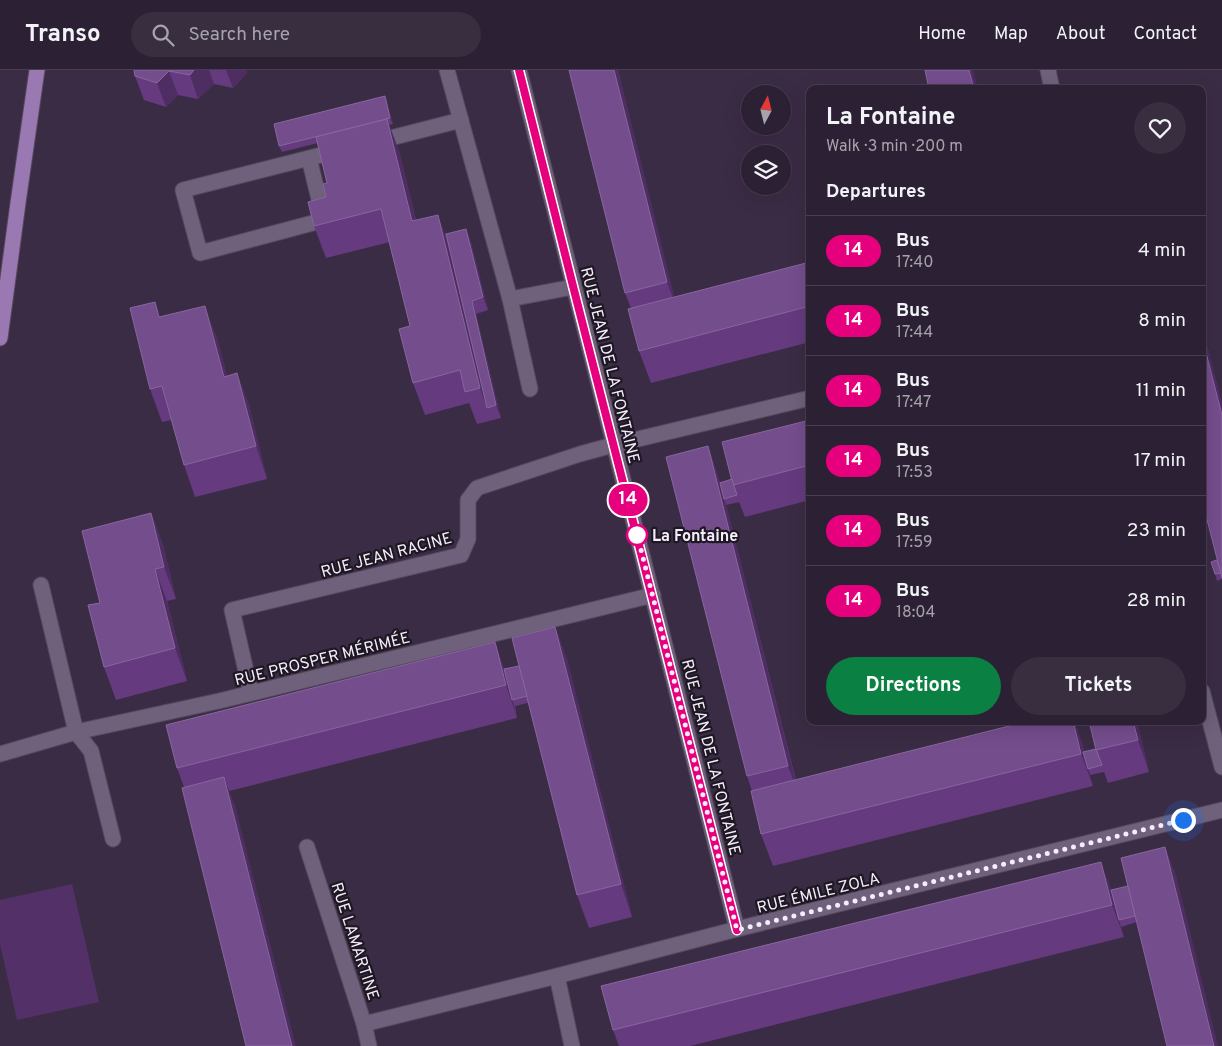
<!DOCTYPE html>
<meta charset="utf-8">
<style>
:root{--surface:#2c2134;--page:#382e40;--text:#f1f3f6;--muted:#a6a3ac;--line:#483e4f;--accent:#0b8043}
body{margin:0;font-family:Overpass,sans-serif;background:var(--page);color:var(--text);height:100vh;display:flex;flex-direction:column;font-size:19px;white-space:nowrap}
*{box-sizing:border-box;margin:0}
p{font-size:16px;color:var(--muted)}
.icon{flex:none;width:28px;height:28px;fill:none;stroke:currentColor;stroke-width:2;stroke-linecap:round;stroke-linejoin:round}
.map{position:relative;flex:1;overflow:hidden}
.panel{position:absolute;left:806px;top:15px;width:400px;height:640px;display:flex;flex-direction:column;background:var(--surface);border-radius:10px;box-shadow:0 5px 20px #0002,0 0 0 1px var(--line)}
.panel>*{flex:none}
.badge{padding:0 10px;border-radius:16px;font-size:18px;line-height:32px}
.needle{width:32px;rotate:7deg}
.controls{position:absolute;left:741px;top:15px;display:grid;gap:10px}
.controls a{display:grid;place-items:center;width:50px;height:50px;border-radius:50%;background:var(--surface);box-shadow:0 5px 20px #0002,0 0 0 1px var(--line);font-size:25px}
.you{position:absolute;width:25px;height:25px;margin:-12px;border:4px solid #fff;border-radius:50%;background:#1a73e8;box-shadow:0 0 0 8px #1a73e833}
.map>.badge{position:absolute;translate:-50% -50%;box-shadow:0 0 0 2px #fff}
h2{padding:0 20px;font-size:19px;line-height:45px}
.round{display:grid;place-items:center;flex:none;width:52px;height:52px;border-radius:26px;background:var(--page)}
.overview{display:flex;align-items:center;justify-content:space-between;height:85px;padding:0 20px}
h1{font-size:24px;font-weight:700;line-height:38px}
.cta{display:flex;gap:10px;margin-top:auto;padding:10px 20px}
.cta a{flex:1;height:58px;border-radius:30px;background:var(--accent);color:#fff;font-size:20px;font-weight:700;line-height:58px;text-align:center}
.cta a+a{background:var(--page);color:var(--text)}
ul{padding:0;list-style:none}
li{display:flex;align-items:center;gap:15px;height:70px;padding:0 20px;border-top:1px solid var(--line)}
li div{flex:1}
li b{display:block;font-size:19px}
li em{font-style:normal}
li .badge{min-width:55px;font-weight:700;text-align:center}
header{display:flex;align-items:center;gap:30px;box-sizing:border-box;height:70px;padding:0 25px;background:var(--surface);border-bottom:1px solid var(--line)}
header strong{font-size:24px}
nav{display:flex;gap:28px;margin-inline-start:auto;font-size:18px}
.search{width:350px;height:45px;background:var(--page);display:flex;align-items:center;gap:12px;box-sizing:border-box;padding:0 18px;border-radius:28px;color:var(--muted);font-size:19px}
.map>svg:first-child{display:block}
</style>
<header>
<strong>Transo</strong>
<div class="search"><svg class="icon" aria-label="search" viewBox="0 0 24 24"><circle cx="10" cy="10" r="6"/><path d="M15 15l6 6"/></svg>Search here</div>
<nav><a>Home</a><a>Map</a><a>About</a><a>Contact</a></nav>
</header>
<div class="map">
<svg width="1222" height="976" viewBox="0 0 1222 976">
<rect width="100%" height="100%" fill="#3b2c45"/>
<path fill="#533168" d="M72 814 99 932 17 950 0 874V830Z"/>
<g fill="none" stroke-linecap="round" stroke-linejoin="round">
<defs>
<g id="minor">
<path d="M447 0 510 229 573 217"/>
<path d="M519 0C591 287 665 573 737 859"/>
<path d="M1048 0 1052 19"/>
<path d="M375 72 461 50"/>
<path d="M309 88 324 150 200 183 183 120 341 80"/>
<path d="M510 229 530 319"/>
<path d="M41 515 76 662 91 681 113 769"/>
<path d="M1202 621 1222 697"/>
<path d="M251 623 232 540 461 485 468 469V430L477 418 580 384 613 375 810 328"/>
<path d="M0 684 76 662 219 631 653 525"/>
<path d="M307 777 364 954 369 976"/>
<path d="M557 906 572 976"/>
<path d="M364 954 557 906 737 859 1222 740"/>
</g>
<path id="major" d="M0 268 18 133 37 0"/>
</defs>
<use href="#minor" stroke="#55485d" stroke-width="17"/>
<use href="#major" stroke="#55485d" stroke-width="17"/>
<use href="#minor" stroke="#6f607b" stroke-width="15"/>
<use href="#major" stroke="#9a78b2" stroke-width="15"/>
</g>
<g fill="#653a7f">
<path d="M134 0H247V3L233 18 214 14 198 29 178 25 166 37 144 30 135 6Z"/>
<path d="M569 0H618L674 227 810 192V272L651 313 639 281 631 238 625 223Z"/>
<path d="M385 26 393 54 389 55 399 81 416 150 446 164 471 172 488 240 476 244 501 348 477 354 469 333 425 345 413 313 410 256 390 172 326 188 314 156 326 127 327 113 318 73 282 82 279 76Z"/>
<path d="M161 247 217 268 227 306 237 303 249 335 267 409 195 427 184 395 171 350 162 352 150 319Z"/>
<path d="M1202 256 1222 334V509L1217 511 1215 504 1217 490 1206 443 1202 444Z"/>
<path d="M810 350V430L745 447 739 432 726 435 796 710 1029 651H1074L1082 673 1084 682 1096 679 1089 651H1137L1149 702 1108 713 1104 702 1090 705 1089 704 1093 716 773 796 761 764 752 721 747 706 708 376 720 412 732 409Z"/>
<path d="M151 443 163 475 176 529 167 531 187 611 116 630 104 597 100 533Z"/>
<path d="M555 557 567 589 632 847 589 858 577 825 528 633 515 636 517 648 229 721 236 739 184 717 177 698 495 572 504 599 519 596Z"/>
<path d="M1165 777 1177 809 1137 852 1121 857 1124 867 690 976H619L613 960 1128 816Z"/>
</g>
<g fill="#4e2d62">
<path d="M194 0H209L214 14 198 29 190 5Z"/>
<path d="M226 0H247V3L233 18Z"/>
<path d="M614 0H618L679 245 667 212Z"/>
<path d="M969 0H973L978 19H974Z"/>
<path d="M169 1 178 25 166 37 157 13Z"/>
<path d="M385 26 393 54 390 48Z"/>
<path d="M387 49 399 81 424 183 412 151Z"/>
<path d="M438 145 450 177 487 338 480 318Z"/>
<path d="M466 159 471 172 488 240 483 227Z"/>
<path d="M472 231 476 244 501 348 496 335Z"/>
<path d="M205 236 217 268 236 339 224 307Z"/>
<path d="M1202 256 1222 334V345L1202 267Z"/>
<path d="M237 303 249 335 267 409 256 376Z"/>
<path d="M708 376 719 409 724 429 726 435 800 728 788 696Z"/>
<path d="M151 443 163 475 176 529 164 497Z"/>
<path d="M155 499 167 531 187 611 175 578Z"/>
<path d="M555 557 567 589 632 847 621 814Z"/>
<path d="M495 572 506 605 517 648 506 615Z"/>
<path d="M1073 651H1074L1082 673 1093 716 1081 684Z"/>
<path d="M1133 651H1137L1149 702 1138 670Z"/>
<path d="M224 707 236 739 296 976H292Z"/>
<path d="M1165 777 1177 809 1218 976H1214Z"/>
<path d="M1101 792 1113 824 1119 850 1124 867 1112 835Z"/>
</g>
<g fill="#744d8d" stroke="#88669e">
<path d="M134 0H194L190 5 169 1 157 13 135 6Z"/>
<path d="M569 0H614L667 212 625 223Z"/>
<path d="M925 0H969L974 19H929Z"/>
<path d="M385 26 390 48 279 76 274 54Z"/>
<path d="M387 49 412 151 438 145 480 318 465 322 460 300 413 313 399 259 410 256 381 139 314 156 308 132 326 127 323 114 327 113 316 67Z"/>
<path d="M466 159 483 227 472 231 496 335 487 338 446 164Z"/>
<path d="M810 192V236L639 281 628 239Z"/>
<path d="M155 232 159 247 205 236 224 307 237 303 256 376 184 395 162 316 150 319 130 238Z"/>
<path d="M1202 267 1222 345V508L1202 430Z"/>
<path d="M810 350V395L733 415 722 372Z"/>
<path d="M708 376 788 696 747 706 666 387Z"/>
<path d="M732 409 737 425 724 429 720 413Z"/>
<path d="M151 443 164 497 155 499 175 578 104 597 88 535 100 533 82 461Z"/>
<path d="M1217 490 1221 503 1215 504 1211 492Z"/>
<path d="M555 557 621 814 577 825 512 568Z"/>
<path d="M495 572 506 615 177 698 166 655Z"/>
<path d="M519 596 527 626 512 630 504 599Z"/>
<path d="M1029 651H1073L1081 684 761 764 751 721Z"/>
<path d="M1089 651H1133L1138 670 1096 680Z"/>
<path d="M1096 679 1102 695 1088 699 1083 682Z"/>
<path d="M224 707 292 976H246L182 718Z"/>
<path d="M1165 777 1214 976H1167L1121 788Z"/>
<path d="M1101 792 1112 835 613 960 601 916Z"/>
<path d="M1128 816 1135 846 1119 850 1111 820Z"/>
</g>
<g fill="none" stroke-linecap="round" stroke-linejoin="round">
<defs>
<path id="line" d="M519 0C590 287 664 573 737 860"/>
</defs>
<use href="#line" stroke="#fff" stroke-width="11"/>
<use href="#line" stroke="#e6007e" stroke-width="8"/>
<path stroke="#f5ecfc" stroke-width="5" stroke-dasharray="0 9" d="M637 465V464L737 860 1183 750"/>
</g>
<circle fill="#fff" stroke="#e6007e" stroke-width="2.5" cx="637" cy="465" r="10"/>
<g text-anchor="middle" stroke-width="4.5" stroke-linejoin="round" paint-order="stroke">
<g font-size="16" fill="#f5ecfc" stroke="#1e1823">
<text transform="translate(611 295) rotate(76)" y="6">RUE JEAN DE LA FONTAINE</text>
<text transform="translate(386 484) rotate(-15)" y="6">RUE JEAN RACINE</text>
<text transform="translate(322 588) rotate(-14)" y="6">RUE PROSPER MÉRIMÉE</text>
<text transform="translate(712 687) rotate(76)" y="6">RUE JEAN DE LA FONTAINE</text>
<text transform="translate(818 822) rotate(-14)" y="6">RUE ÉMILE ZOLA</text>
<text transform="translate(356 871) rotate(72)" y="6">RUE LAMARTINE</text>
</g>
<g font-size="16" font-weight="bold" fill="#f5ecfc" stroke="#1e1823" text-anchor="start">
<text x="652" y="471">La Fontaine</text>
</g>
</g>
</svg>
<div class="controls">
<a><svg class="needle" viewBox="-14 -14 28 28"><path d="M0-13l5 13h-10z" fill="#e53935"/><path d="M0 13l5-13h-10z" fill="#a6a3ac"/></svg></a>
<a><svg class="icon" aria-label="layers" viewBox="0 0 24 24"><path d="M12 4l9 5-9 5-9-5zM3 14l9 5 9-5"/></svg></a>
</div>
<div class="you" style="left:1183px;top:750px"></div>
<b class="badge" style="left:628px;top:430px;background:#e6007e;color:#fff">14</b>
<section class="panel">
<div class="overview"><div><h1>La Fontaine</h1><p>Walk · 3 min · 200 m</p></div><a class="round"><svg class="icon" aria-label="heart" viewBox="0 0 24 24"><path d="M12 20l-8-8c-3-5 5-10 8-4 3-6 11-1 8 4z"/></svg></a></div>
<h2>Departures</h2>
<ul>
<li><span class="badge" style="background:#e6007e;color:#fff">14</span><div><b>Bus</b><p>17:40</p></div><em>4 min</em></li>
<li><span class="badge" style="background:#e6007e;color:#fff">14</span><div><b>Bus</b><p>17:44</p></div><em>8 min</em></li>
<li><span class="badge" style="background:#e6007e;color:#fff">14</span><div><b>Bus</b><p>17:47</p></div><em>11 min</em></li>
<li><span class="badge" style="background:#e6007e;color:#fff">14</span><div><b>Bus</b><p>17:53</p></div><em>17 min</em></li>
<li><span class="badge" style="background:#e6007e;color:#fff">14</span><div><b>Bus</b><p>17:59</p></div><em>23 min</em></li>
<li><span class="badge" style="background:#e6007e;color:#fff">14</span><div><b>Bus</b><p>18:04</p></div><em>28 min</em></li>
</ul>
<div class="cta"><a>Directions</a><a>Tickets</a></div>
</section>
</div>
